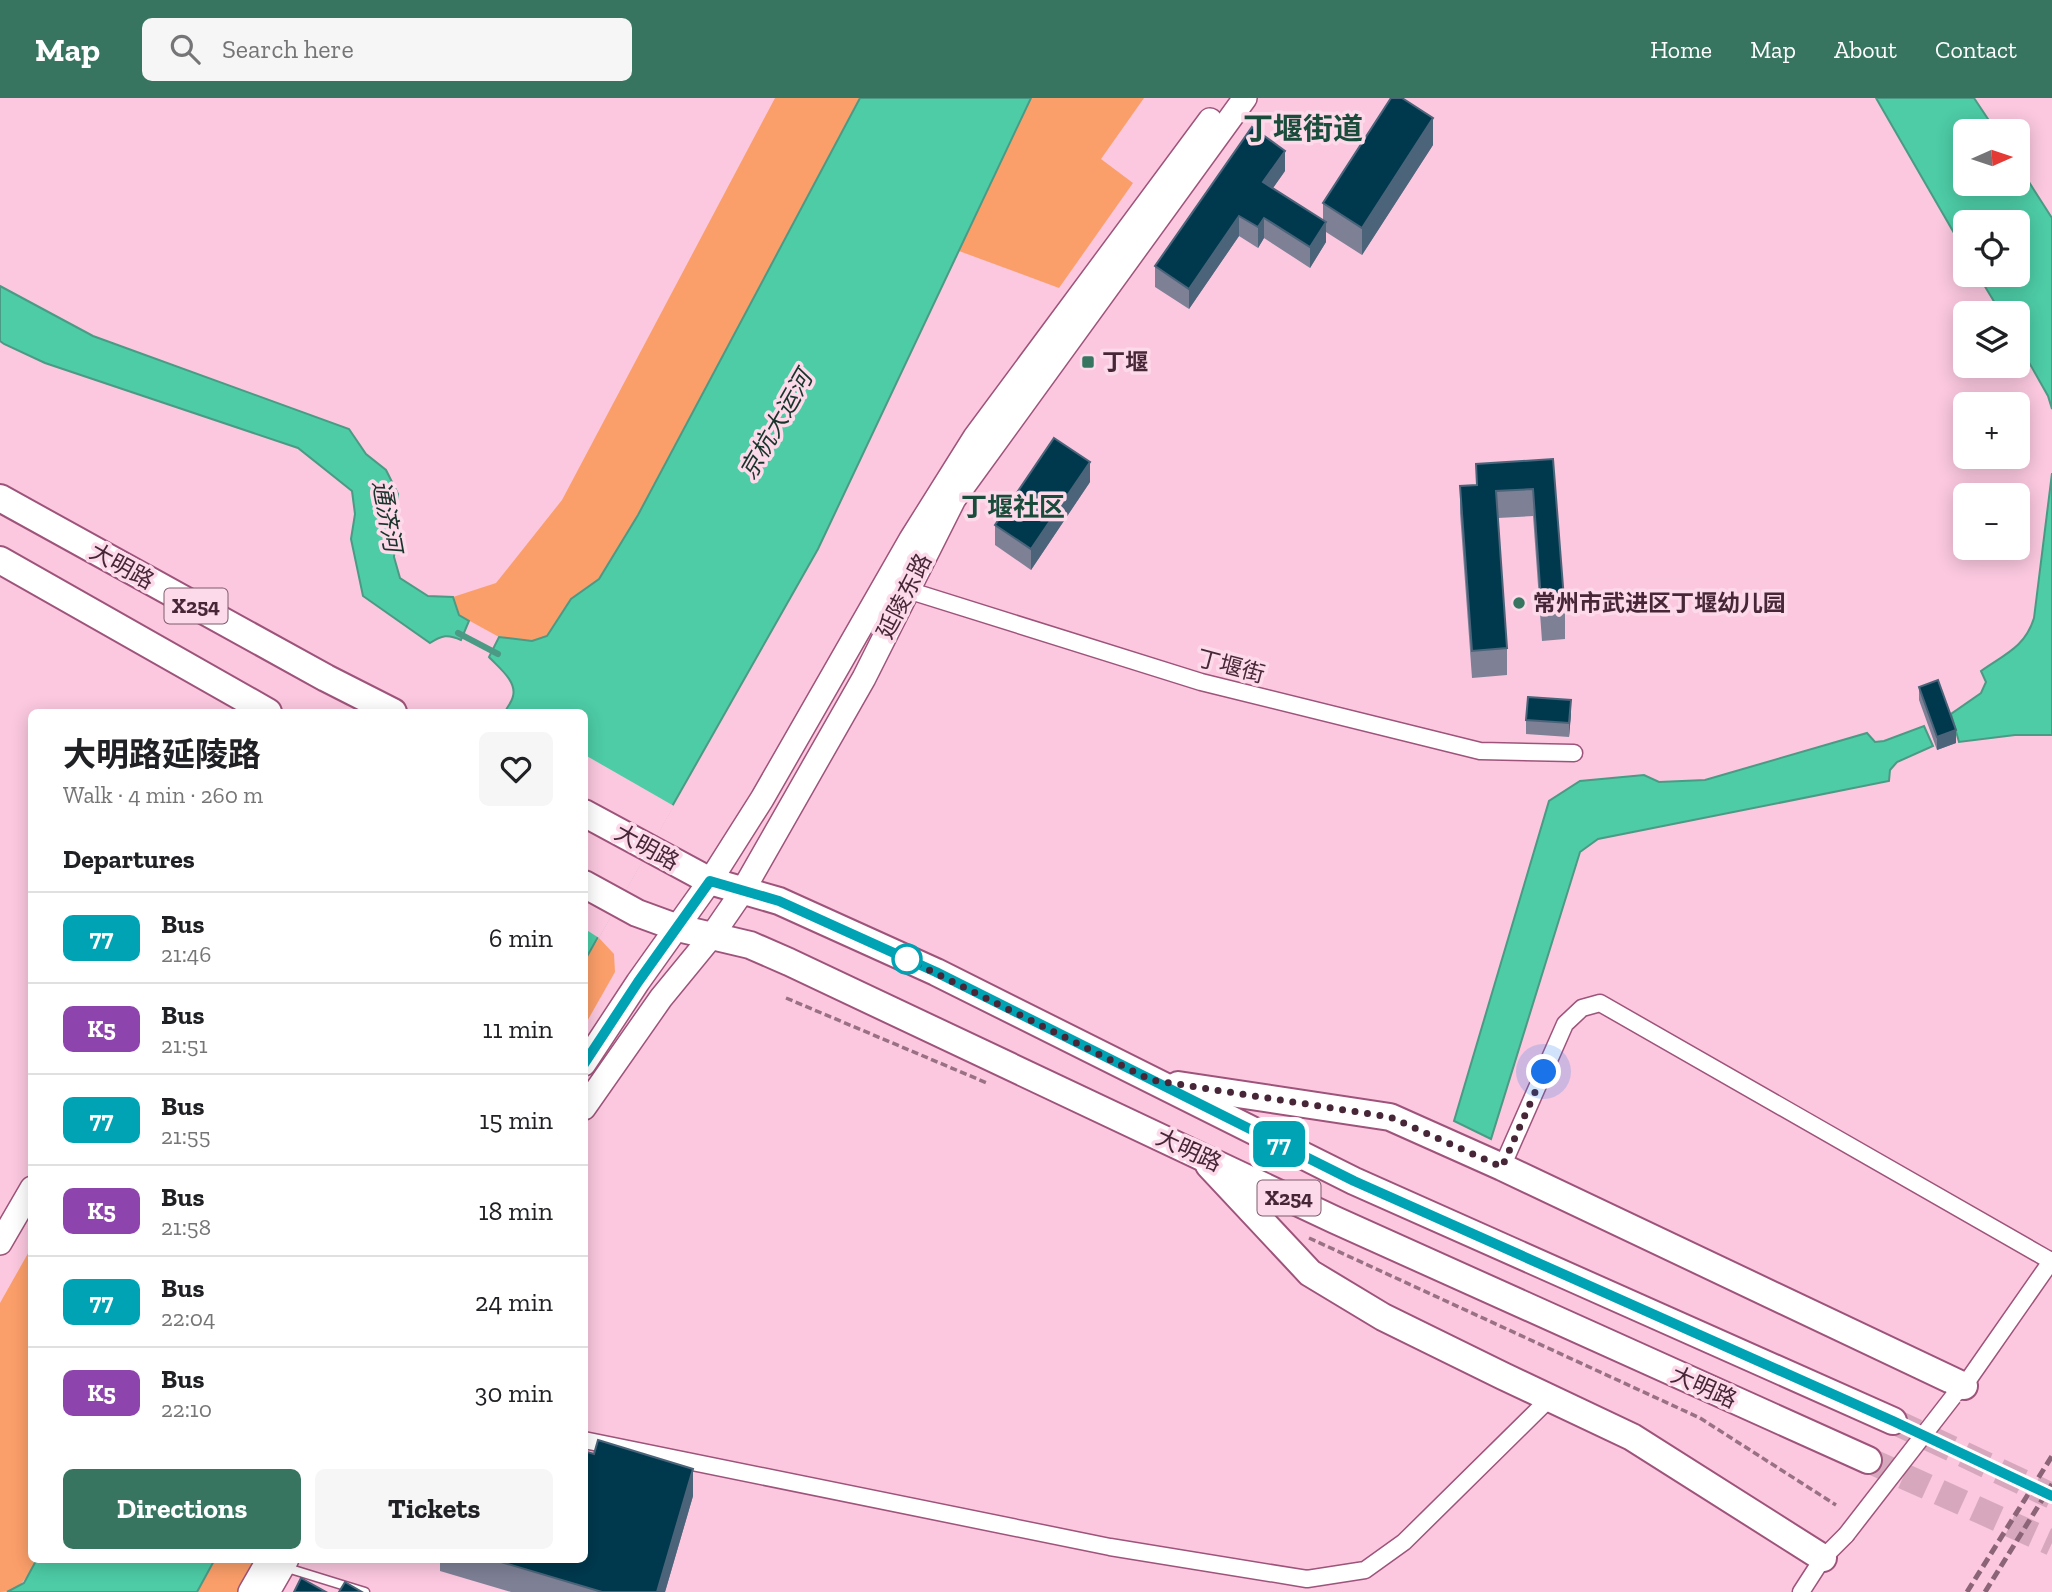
<!DOCTYPE html>
<meta charset="utf-8">
<style>
:root{--surface:#fff;--page:#f6f6f6;--text:#202124;--muted:#757577;--line:#e0e0e0;--accent:#377560}
body{margin:0;font-family:"Zilla Slab","Noto Sans SC",serif;background:var(--page);color:var(--text);height:100vh;display:flex;flex-direction:column;font-size:26px;white-space:nowrap}
*{box-sizing:border-box;margin:0}
p{font-size:23px;color:var(--muted)}
.icon{flex:none;width:38px;height:38px;fill:none;stroke:currentColor;stroke-width:2;stroke-linecap:round;stroke-linejoin:round}
.map{position:relative;flex:1;overflow:hidden}
.panel{position:absolute;left:28px;top:611px;width:560px;height:854px;display:flex;flex-direction:column;background:var(--surface);border-radius:10px;box-shadow:0 4px 18px #0003}
.panel>*{flex:none}
.badge{padding:0 14px;border-radius:10px;font-size:24px;line-height:46px}
.needle{width:46px;rotate:87deg}
.buttons{position:absolute;left:1953px;top:21px;display:grid;gap:14px}
.buttons a{display:grid;place-items:center;width:77px;height:77px;border-radius:10px;background:var(--surface);box-shadow:0 4px 18px #0003;font-size:35px}
.you{position:absolute;width:35px;height:35px;margin:-18px;border:5px solid #fff;border-radius:50%;background:#1a73e8;box-shadow:0 0 0 10px #1a73e833}
.map>.badge{position:absolute;translate:-50% -50%;box-shadow:0 0 0 4px #fff}
h2{padding:0 35px;font-size:26px;line-height:63px}
.round{display:grid;place-items:center;flex:none;width:74px;height:74px;border-radius:10px;background:var(--page)}
.overview{display:flex;align-items:center;justify-content:space-between;height:119px;padding:0 35px}
h1{font-size:33px;font-weight:700;line-height:52px}
.cta{display:flex;gap:14px;margin-top:auto;padding:14px 35px}
.cta a{flex:1;height:80px;border-radius:10px;background:var(--accent);color:#fff;font-size:28px;font-weight:700;line-height:80px;text-align:center}
.cta a+a{background:var(--page);color:var(--text)}
ul{padding:0;list-style:none}
li{display:flex;align-items:center;gap:21px;height:91px;padding:0 35px;border-top:2px solid var(--line)}
li div{flex:1}
li b{display:block;font-size:26px}
li em{font-style:normal}
li .badge{min-width:77px;font-weight:700;text-align:center}
header{display:flex;align-items:center;gap:42px;box-sizing:border-box;height:98px;padding:0 35px;background:var(--accent);color:#fff}
header strong{font-size:33px}
nav{display:flex;gap:38px;margin-inline-start:auto;font-size:24px}
.search{width:490px;height:63px;background:var(--page);display:flex;align-items:center;gap:18px;box-sizing:border-box;padding:0 24px;border-radius:10px;color:var(--muted);font-size:26px}
.map>svg:first-child{display:block}
</style>
<header>
<strong>Map</strong>
<div class="search"><svg class="icon" aria-label="search" viewBox="0 0 24 24"><circle cx="10" cy="10" r="6"/><path d="M15 15l6 6"/></svg>Search here</div>
<nav><a>Home</a><a>Map</a><a>About</a><a>Contact</a></nav>
</header>
<div class="map">
<svg width="2052" height="1494" viewBox="0 0 2052 1494">
<rect width="100%" height="100%" fill="#fbc8df"/>
<g fill="#fb9f6a">
<path d="M775 0H860L638 417 599 481 571 501 547 538 532 543 499 539 459 517 453 499 496 485 562 402Z"/>
<path d="M1031 0H1144L1101 61 1133 85 1059 190 959 153Z"/>
<path d="M599 840 614 856 615 874 585 927V862Z"/>
<path d="M31 1150 32 1461H37C28 1477 21 1494 0 1494V1205Z"/>
<path d="M214 1461H261L243 1494H197Z"/>
</g>
<g fill="#4dcca6" stroke="#4b9a85" stroke-width="2">
<path d="M860 0H1031L818 451 585 862 584 614H505C507 609 512 604 513 598 517 583 498 569 489 559L499 539 532 543 547 538 571 501 599 481 638 417Z"/>
<path d="M1876 0H1974L1996 33H1965V86H2018V67L2052 120V311L2048 298 2018 245V215H2001L1978 177H2018V124H1965V154Z"/>
<path d="M0 188 93 238 349 331 366 356 386 372 398 396 394 459 400 480 428 498 453 499 459 517 469 523 461 542C448 536 442 537 430 545L363 498 351 441 355 416 352 393 298 350 45 265 4 246 0 243Z"/>
<path d="M2052 375V637H2015L1959 644 1951 616 1981 595 1986 584 1981 573C2005 556 2025 549 2034 520Z"/>
<path d="M1924 628 1933 648 1897 664 1890 672 1889 683 1598 741 1580 754 1491 1041 1454 1023 1549 703 1580 683 1644 677 1659 684 1705 682 1867 635 1875 644 1884 643Z"/>
<path d="M37 1461H215L197 1494H7L24 1485Z"/>
</g>
<path fill="#fbc8df" d="M585 657 674 708 599 840 585 831Z"/>
<g fill="none" stroke-linecap="round" stroke-linejoin="round">
<path stroke="#4b9a85" stroke-width="6" d="M458 535 498 556"/>
<g stroke="#d7a8bd" stroke-width="26" stroke-dasharray="26 13" stroke-linecap="butt">
<path d="M1893 1323 2052 1398"/>
<path d="M1868 1362 2052 1445"/>
</g>
<defs>
<path id="lane" d="M284 1469 365 1494"/>
<g id="street">
<path d="M901 490 1201 584 1480 653 1574 655"/>
<path d="M1502 1069 1565 926 1582 910 1600 905 2051 1163"/>
<path d="M1958 1294 1964 1288 2052 1162"/>
<path d="M584 1342 1110 1449 1307 1481 1365 1472 1404 1444 1550 1300"/>
<path d="M1801 1494 1823 1460 1846 1437"/>
</g>
<g id="secondary">
<path d="M584 966 638 884 710 783 762 701 911 441 975 339 1210 22"/>
<path d="M584 1010 661 900 711 839 742 794 864 580 954 401 1245 0"/>
<path d="M0 1145 32 1090"/>
<path d="M250 1494 269 1461"/>
<path d="M268 1494 287 1461"/>
</g>
<g id="primary">
<path d="M0 400 326 580 393 614"/>
<path d="M0 462 268 614"/>
<path d="M584 715 710 783 779 803 936 874 1354 1083 1893 1323"/>
<path d="M584 786 637 815 678 830 750 847 789 864 1335 1122 1868 1362"/>
<path d="M1178 987 1390 1019 1502 1069 1964 1288"/>
<path d="M1209 1067 1310 1175 1383 1219 1503 1278 1632 1339 1823 1460"/>
</g>
</defs>
<use href="#lane" stroke="#9e547a" stroke-width="11"/>
<use href="#street" stroke="#9e547a" stroke-width="19"/>
<use href="#secondary" stroke="#9e547a" stroke-width="26"/>
<use href="#primary" stroke="#9e547a" stroke-width="30"/>
<g stroke="#9a7184" stroke-width="3.5" stroke-dasharray="7 3.5" stroke-linecap="butt">
<path d="M786 900 987 985"/>
<path d="M1309 1140 1700 1320 1836 1407"/>
</g>
<use href="#lane" stroke="#fff" stroke-width="8"/>
<use href="#street" stroke="#fff" stroke-width="16"/>
<use href="#secondary" stroke="#fff" stroke-width="23"/>
<use href="#primary" stroke="#fff" stroke-width="26"/>
<g stroke="#8b6477" stroke-width="5" stroke-dasharray="10 5" stroke-linecap="butt">
<path d="M1967 1494 2052 1358"/>
<path d="M1985 1494 2052 1386"/>
</g>
<defs>
<path id="street-bridge" d="M1846 1437 1953 1299"/>
</defs>
<use href="#street-bridge" stroke="#9e547a" stroke-width="19" stroke-linecap="butt"/>
<use href="#street-bridge" stroke="#fff" stroke-width="16"/>
</g>
<g fill="#7e8096">
<path d="M1433 47 1362 157 1326 134V144L1310 170 1264 140 1258 150 1239 138 1189 211 1155 189V168L1285 73 1273 90 1323 122V105Z"/>
<path d="M1553 361 1565 514V541L1542 543 1533 418 1498 420 1507 550V577L1472 580 1460 415V388L1476 387V366Z"/>
<path d="M1090 384 1031 472 995 447V427Z"/>
<path d="M1919 589 1956 645 1937 652 1919 602Z"/>
<path d="M1571 616 1569 639 1526 636V622Z"/>
<path d="M693 1398 665 1494H511L440 1473V1461H584Z"/>
</g>
<g fill="#4b647a">
<path d="M1433 20V47L1362 157V130Z"/>
<path d="M1285 53V73L1263 104V84Z"/>
<path d="M1239 118V138L1189 211V191Z"/>
<path d="M1264 120V140L1258 150V129Z"/>
<path d="M1326 124V144L1310 170V149Z"/>
<path d="M1090 364V384L1031 472V451Z"/>
<path d="M1571 602V616L1569 639V625Z"/>
<path d="M1956 632V645L1937 652V639Z"/>
<path d="M693 1371V1398L665 1494H657Z"/>
</g>
<g fill="#00394e" stroke="#4b647a" stroke-width="2">
<path d="M1391 0H1402L1433 20 1362 130 1323 105Z"/>
<path d="M1252 29 1285 53 1263 84 1326 124 1310 149 1264 120 1258 129 1239 118 1189 191 1155 168Z"/>
<path d="M1054 340 1090 364 1031 451 995 427Z"/>
<path d="M1553 361 1565 514 1542 516 1533 391 1496 393 1507 550 1472 553 1460 388 1477 387 1476 366Z"/>
<path d="M1938 582 1956 632 1937 639 1919 589Z"/>
<path d="M1528 599 1571 602 1569 625 1526 622Z"/>
<path d="M598 1342 693 1371 657 1494H602L491 1461H584V1353L594 1356Z"/>
<path d="M301 1480 326 1494H294Z"/>
<path d="M345 1484 362 1494H339Z"/>
</g>
<g fill="none" stroke-linecap="round" stroke-linejoin="round">
<defs>
<path id="line" d="M584 966 638 884 710 783 779 803 936 874 1354 1083 1893 1323 2052 1398"/>
</defs>
<use href="#line" stroke="#fff" stroke-width="16"/>
<use href="#line" stroke="#00a3b4" stroke-width="10"/>
<path stroke="#472737" stroke-width="7" stroke-dasharray="0 12.6" d="M907 861 1151 982 1390 1019 1502 1069 1544 974"/>
</g>
<g fill="#377560" stroke="#fddaea" stroke-width="2.5">
<rect x="1081" y="257" width="14" height="14" rx="3.5"/>
<circle cx="1519" cy="505" r="7"/>
</g>
<circle fill="#fff" stroke="#00a3b4" stroke-width="3.5" cx="907" cy="861" r="14"/>
<g text-anchor="middle" stroke-width="7" stroke-linejoin="round" paint-order="stroke">
<g fill="#fddaea" stroke="#7e5d6d" stroke-width="2">
<rect x="164.5" y="490.5" width="63" height="35" rx="5"/>
<rect x="1257.5" y="1082.5" width="63" height="35" rx="5"/>
</g>
<g font-size="21" font-weight="bold" fill="#472737">
<text x="196" y="515">X254</text>
<text x="1289" y="1107">X254</text>
</g>
<g font-size="23" font-weight="bold" fill="#472737" stroke="#fddaea" text-anchor="start">
<text x="1102" y="272">丁堰</text>
<text x="1533" y="513">常州市武进区丁堰幼儿园</text>
</g>
<g font-size="23" fill="#472737" stroke="#fddaea">
<text transform="translate(122 468) rotate(29)" y="8">大明路</text>
<text transform="translate(904 498) rotate(-63)" y="8">延陵东路</text>
<text transform="translate(1231 568) rotate(15)" y="8">丁堰街</text>
<text transform="translate(647 749) rotate(29)" y="8">大明路</text>
<text transform="translate(1189 1052) rotate(25)" y="8">大明路</text>
<text transform="translate(1704 1289) rotate(24)" y="8">大明路</text>
</g>
<g font-size="24" font-style="italic" fill="#19342b" stroke="#fddaea">
<text transform="translate(776 327) rotate(-60)" y="8">京杭大运河</text>
<text transform="translate(387 418) rotate(80)" y="8">通济河</text>
</g>
<g font-size="26" font-weight="bold" fill="#1a4c3c" stroke="#fddaea">
<text x="1013" y="418">丁堰社区</text>
</g>
<g font-size="30" font-weight="bold" fill="#1a4c3c" stroke="#fddaea">
<text x="1303" y="41">丁堰街道</text>
</g>
</g>
</svg>
<div class="buttons">
<a><svg class="needle" viewBox="-14 -14 28 28"><path d="M0-13l5 13h-10z" fill="#e53935"/><path d="M0 13l5-13h-10z" fill="#757577"/></svg></a>
<a><svg class="icon" aria-label="locate" viewBox="0 0 24 24"><circle cx="12" cy="12" r="6"/><path d="M12 2v4M12 18v4M2 12h4M18 12h4"/></svg></a>
<a><svg class="icon" aria-label="layers" viewBox="0 0 24 24"><path d="M12 4l9 5-9 5-9-5zM3 14l9 5 9-5"/></svg></a>
<a>+</a>
<a>−</a>
</div>
<div class="you" style="left:1544px;top:974px"></div>
<b class="badge" style="left:1279px;top:1046px;background:#00a3b4;color:#fff">77</b>
<section class="panel">
<div class="overview"><div><h1>大明路延陵路</h1><p>Walk · 4 min · 260 m</p></div><a class="round"><svg class="icon" aria-label="heart" viewBox="0 0 24 24"><path d="M12 20l-8-8c-3-5 5-10 8-4 3-6 11-1 8 4z"/></svg></a></div>
<h2>Departures</h2>
<ul>
<li><span class="badge" style="background:#00a3b4;color:#fff">77</span><div><b>Bus</b><p>21:46</p></div><em>6 min</em></li>
<li><span class="badge" style="background:#8e44ad;color:#fff">K5</span><div><b>Bus</b><p>21:51</p></div><em>11 min</em></li>
<li><span class="badge" style="background:#00a3b4;color:#fff">77</span><div><b>Bus</b><p>21:55</p></div><em>15 min</em></li>
<li><span class="badge" style="background:#8e44ad;color:#fff">K5</span><div><b>Bus</b><p>21:58</p></div><em>18 min</em></li>
<li><span class="badge" style="background:#00a3b4;color:#fff">77</span><div><b>Bus</b><p>22:04</p></div><em>24 min</em></li>
<li><span class="badge" style="background:#8e44ad;color:#fff">K5</span><div><b>Bus</b><p>22:10</p></div><em>30 min</em></li>
</ul>
<div class="cta"><a>Directions</a><a>Tickets</a></div>
</section>
</div>
